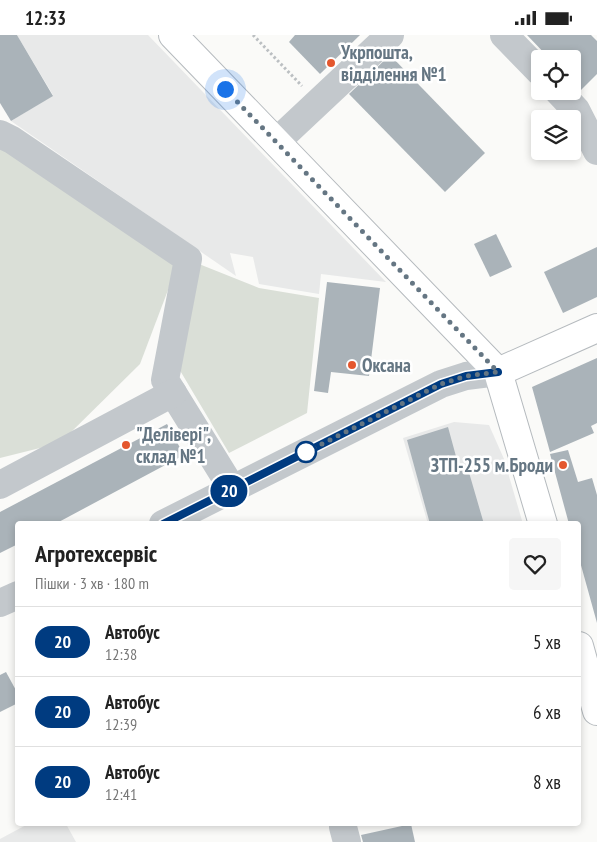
<!DOCTYPE html>
<html lang="uk">
<meta charset="utf-8">
<style>
:root{--surface:#fff;--page:#f6f6f6;--text:#222;--muted:#767676;--line:#e0e0e0}
body{margin:0;font-family:"PT Sans Narrow",sans-serif;background:var(--page);color:var(--text);height:100vh;display:flex;flex-direction:column;font-size:19px;white-space:nowrap}
*{box-sizing:border-box;margin:0}
p{font-size:16px;color:var(--muted)}
.icon{flex:none;width:28px;height:28px;fill:none;stroke:currentColor;stroke-width:2;stroke-linecap:round;stroke-linejoin:round}
.map{position:relative;flex:1;overflow:hidden}
.drawer{position:absolute;left:15px;top:486px;width:566px;height:305px;display:flex;flex-direction:column;background:var(--surface);border-radius:5px;box-shadow:0 2px 8px #0003}
.drawer>*{flex:none}
.badge{padding:0 10px;border-radius:16px;font-size:18px;line-height:32px}
.tools{position:absolute;left:531px;top:15px;display:grid;gap:10px}
.tools a{display:grid;place-items:center;width:50px;height:50px;border-radius:5px;background:var(--surface);box-shadow:0 2px 8px #0003;font-size:25px}
.you{position:absolute;width:25px;height:25px;margin:-12px;border:4px solid #fff;border-radius:50%;background:#1a73e8;box-shadow:0 0 0 8px #1a73e833}
.map>.badge{position:absolute;translate:-50% -50%;box-shadow:0 0 0 2px #fff}
.round{display:grid;place-items:center;flex:none;width:52px;height:52px;border-radius:5px;background:var(--page)}
.headline{display:flex;align-items:center;justify-content:space-between;height:85px;padding:0 20px}
h1{font-size:24px;font-weight:600;line-height:38px}
ul{padding:0;list-style:none}
li{display:flex;align-items:center;gap:15px;height:70px;padding:0 20px;border-top:1px solid var(--line)}
li div{flex:1}
li b{display:block;font-size:19px}
li em{font-style:normal}
li .badge{min-width:55px;font-weight:700;text-align:center}
.status{display:flex;justify-content:space-between;align-items:center;height:35px;padding:0 25px;background:var(--surface);direction:ltr}
.status svg{height:14px;fill:currentColor}
.map>svg:first-child{display:block}
</style>
<div class="status"><b>12:33</b><svg viewBox="0 0 49 12"><path d="M0 12V9h3v3zM5 12V6h3v6zM10 12V3h3v9zM15 12V0h3v12zM26 1h20v11H26zM47 4h2v5h-2z"/></svg></div>
<div class="map">
<svg width="597" height="807" viewBox="0 0 597 807">
<rect width="100%" height="100%" fill="#fafaf8"/>
<g fill="#e8e9e9">
<path d="M17 0H148L386 247 321 239 319 259 259 249 253 222 230 218 236 241 11 86 53 60Z"/>
<path d="M454 387 489 390 504 424 523 489H428L403 403Z"/>
<path d="M28 789H66L76 807H0V804Z"/>
</g>
<g fill="#dadfd7">
<path d="M0 107 179 226 140 329 60 408 0 423Z"/>
<path d="M194 227 259 253 319 263 307 378 229 418 175 327Z"/>
</g>
<g fill="#aab3b9">
<path d="M0 0H17L53 61 11 86 0 68Z"/>
<path d="M295 0H360L320 39 289 7Z"/>
<path d="M527 0H591L597 6V39L581 55 572 47V24H550Z"/>
<path d="M390 20 485 118 445 157 349 59Z"/>
<path d="M496 199 512 232 490 242 474 209Z"/>
<path d="M597 212V262L563 278 544 237Z"/>
<path d="M327 247 380 253 369 341 331 337 328 358 314 356Z"/>
<path d="M597 323V388L591 391 594 398 550 417 532 352Z"/>
<path d="M167 389 184 420 55 489H18V509L0 518V477Z"/>
<path d="M448 392 460 436 468 434 484 489H430L407 405Z"/>
<path d="M568 415 578 447 592 443 597 460V588L579 523V489H569L550 419Z"/>
<path d="M6 637 18 659V668L0 677V640Z"/>
<path d="M411 789 415 807H363L361 800Z"/>
</g>
<g fill="none" stroke-linecap="round" stroke-linejoin="round">
<defs>
<g id="major">
<path d="M173 0 498 337 543 489"/>
<path d="M498 337 597 293"/>
<path d="M579 611 597 676"/>
</g>
</defs>
<use href="#major" stroke="#b5babe" stroke-width="30"/>
<path stroke="#bbbfc2" stroke-width="3" stroke-dasharray="2.5 2.5" stroke-linecap="butt" d="M253 0 302 51"/>
<g stroke="#c3c8cc" stroke-width="28">
<path d="M504 0 540 37"/>
<path d="M558 56 576 75 597 116"/>
<path d="M0 99 12 105 188 224 165 345 233 455"/>
<path d="M276 107 390 0"/>
<path d="M0 450 173 358"/>
<path d="M163 489 441 349 466 341 498 337"/>
<path d="M0 568 18 560"/>
<path d="M343 792 347 807"/>
</g>
<use href="#major" stroke="#fff" stroke-width="28"/>
</g>
<g fill="none" stroke-linecap="round" stroke-linejoin="round">
<defs>
<path id="line" d="M163 489 441 349 466 341 498 337"/>
</defs>
<use href="#line" stroke="#fff" stroke-width="11"/>
<use href="#line" stroke="#003b80" stroke-width="8"/>
<path stroke="#657683" stroke-width="5" stroke-dasharray="0 9" d="M225 54 498 337 466 341 441 349 300 420 306 417"/>
</g>
<g fill="#e4572e" stroke="#fff" stroke-width="2">
<circle cx="331" cy="28" r="5"/>
<circle cx="352" cy="330" r="5"/>
<circle cx="126" cy="410" r="5"/>
<circle cx="563" cy="430" r="5"/>
</g>
<circle fill="#fff" stroke="#003b80" stroke-width="2.5" cx="306" cy="417" r="10"/>
<g text-anchor="middle" stroke-width="5" stroke-linejoin="round" paint-order="stroke">
<g font-size="19" font-weight="bold" fill="#657683" stroke="#fff" text-anchor="start">
<text x="341" y="24">Укрпошта,<tspan x="341" dy="22">відділення №1</tspan></text>
<text x="362" y="337">Оксана</text>
<text x="136" y="406">"Делівері",<tspan x="136" dy="22">склад №1</tspan></text>
<text x="553" y="437" text-anchor="end">ЗТП-255 м.Броди</text>
</g>
</g>
</svg>
<div class="tools">
<a><svg class="icon" aria-label="locate" viewBox="0 0 24 24"><circle cx="12" cy="12" r="6"/><path d="M12 2v4M12 18v4M2 12h4M18 12h4"/></svg></a>
<a><svg class="icon" aria-label="layers" viewBox="0 0 24 24"><path d="M12 4l9 5-9 5-9-5zM3 14l9 5 9-5"/></svg></a>
</div>
<div class="you" style="left:225px;top:54px"></div>
<b class="badge" style="left:229px;top:456px;background:#003b80;color:#fff">20</b>
<section class="drawer">
<div class="headline"><div><h1>Агротехсервіс</h1><p>Пішки · 3 хв · 180 m</p></div><a class="round"><svg class="icon" aria-label="heart" viewBox="0 0 24 24"><path d="M12 20l-8-8c-3-5 5-10 8-4 3-6 11-1 8 4z"/></svg></a></div>
<ul>
<li><span class="badge" style="background:#003b80;color:#fff">20</span><div><b>Автобус</b><p>12:38</p></div><em>5 хв</em></li>
<li><span class="badge" style="background:#003b80;color:#fff">20</span><div><b>Автобус</b><p>12:39</p></div><em>6 хв</em></li>
<li><span class="badge" style="background:#003b80;color:#fff">20</span><div><b>Автобус</b><p>12:41</p></div><em>8 хв</em></li>
</ul>
</section>
</div>
